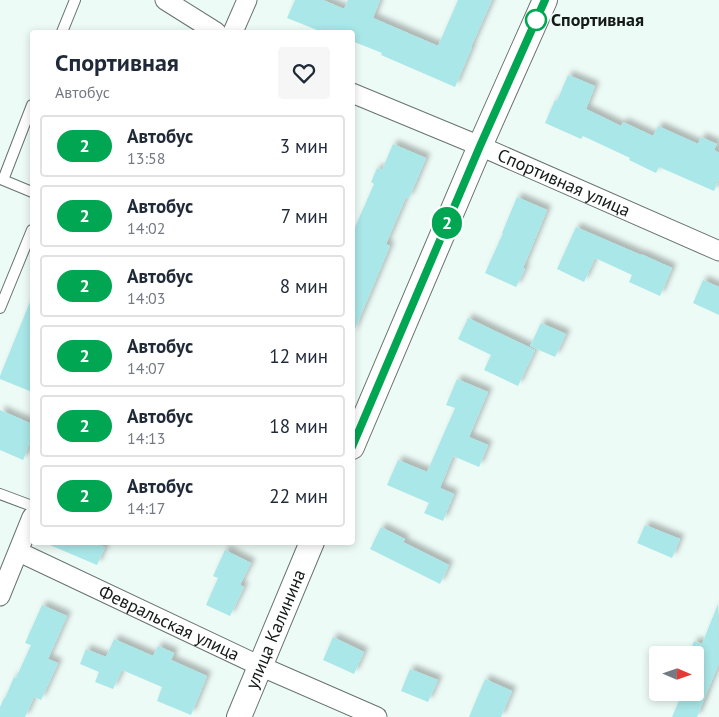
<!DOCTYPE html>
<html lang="ru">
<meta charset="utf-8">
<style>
:root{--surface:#fff;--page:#f6f6f7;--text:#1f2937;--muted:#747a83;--line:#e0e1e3}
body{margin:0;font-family:"PT Sans",sans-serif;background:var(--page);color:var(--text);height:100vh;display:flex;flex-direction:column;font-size:19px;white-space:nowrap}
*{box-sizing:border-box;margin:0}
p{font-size:16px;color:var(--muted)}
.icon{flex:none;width:28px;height:28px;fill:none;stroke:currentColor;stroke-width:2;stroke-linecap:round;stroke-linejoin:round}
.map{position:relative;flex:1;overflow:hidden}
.drawer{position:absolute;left:30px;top:30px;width:325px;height:515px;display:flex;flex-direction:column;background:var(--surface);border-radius:5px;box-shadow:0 2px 8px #0003}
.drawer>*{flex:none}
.badge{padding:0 10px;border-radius:16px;font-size:18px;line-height:32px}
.needle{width:32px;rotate:92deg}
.fabs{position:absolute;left:649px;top:646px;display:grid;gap:10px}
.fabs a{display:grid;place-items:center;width:55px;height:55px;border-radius:5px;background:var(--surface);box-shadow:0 2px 8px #0003;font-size:25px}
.map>.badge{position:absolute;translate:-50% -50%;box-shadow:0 0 0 2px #fff}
.round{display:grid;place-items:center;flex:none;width:52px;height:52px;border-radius:5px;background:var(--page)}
.headline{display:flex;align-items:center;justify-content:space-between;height:85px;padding:0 25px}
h1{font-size:24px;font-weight:700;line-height:38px}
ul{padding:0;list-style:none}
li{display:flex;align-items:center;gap:15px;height:62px;margin:0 10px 8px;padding:0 15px;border:2px solid var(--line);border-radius:5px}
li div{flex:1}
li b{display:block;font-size:19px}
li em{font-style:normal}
li .badge{min-width:55px;font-weight:700;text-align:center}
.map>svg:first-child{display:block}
</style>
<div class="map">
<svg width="719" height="717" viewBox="0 0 719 717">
<defs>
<filter id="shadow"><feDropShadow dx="4.5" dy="-4.5" stdDeviation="2.5" flood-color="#0004"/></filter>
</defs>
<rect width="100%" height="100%" fill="#edfbf7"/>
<g fill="#aae7e8" filter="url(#shadow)">
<path d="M295 0H323L344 9 348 0H380L373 18 438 46 458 0H492L471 47H472L455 87 381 55 382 53 352 41V32H322L287 18Z"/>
<path d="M568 75 595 86 586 109 621 126 623 122 653 136 658 126 698 144 701 137 717 144 714 150 719 153V179L714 191 659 167 656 173 629 160 630 158 583 136 581 139 545 123 555 100 557 101Z"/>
<path d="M393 144 426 158 409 198 406 197 386 244 390 246 352 336V234L374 184 371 182 377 168 382 170Z"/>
<path d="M517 197 547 210 523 268 525 269 516 287 485 273 503 233H502Z"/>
<path d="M576 227 641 255V254L672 268 660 296 629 282 632 275 595 258 584 282 557 269Z"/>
<path d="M703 280 719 287V315L693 303Z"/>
<path d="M32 297V392L0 379V376Z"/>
<path d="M468 318 535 350 518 386 484 370 491 355 458 339Z"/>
<path d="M541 323 566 334 555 357 530 346Z"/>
<path d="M457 379 488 392 469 437 488 445 479 467 453 456 440 488 454 494 443 521 424 513 429 503 387 485 398 460 427 472 455 408 446 405Z"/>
<path d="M0 410 32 424V437L23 460 0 450Z"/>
<path d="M645 525 680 539 672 558 637 543Z"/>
<path d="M381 527 405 539 403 542 449 565 440 584 370 549Z"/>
<path d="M95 542 105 547 97 565 45 543Z"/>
<path d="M225 550 251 563 240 585 244 587 230 616 206 605 218 578 213 576Z"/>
<path d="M718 604 719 663 697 717H672L682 694 695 699V655H689L694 641 702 644Z"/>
<path d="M42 605 67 616 48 659 58 663 41 700 34 697 25 717H0V707L4 698H5L14 677 16 678 31 645 25 643Z"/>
<path d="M333 637 364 652 354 674 323 660Z"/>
<path d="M114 639 153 656 158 646 174 653 171 660 207 676 191 715 157 701 162 687 122 670 113 689 95 682 99 672 80 664 86 649 106 657Z"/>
<path d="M410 669 438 680 428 702 401 691Z"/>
<path d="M485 679 512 691 501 717H469Z"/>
</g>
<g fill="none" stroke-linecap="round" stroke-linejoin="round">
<defs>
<g id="service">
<path d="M62 32 75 0"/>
<path d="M32 105 3 180 32 192"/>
<path d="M0 308 32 230"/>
<path d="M0 494 32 506"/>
</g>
<g id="minor">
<path d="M165 0 216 32"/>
<path d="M233 32 247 0"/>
<path id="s1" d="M352 93 480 146 719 251"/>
<path id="s2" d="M19 552 260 666 377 717"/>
<path d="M0 596 32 517"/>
</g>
<g id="tertiary">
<path d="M352 447 480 146 545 0"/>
<path id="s3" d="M239 717 312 542"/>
</g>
</defs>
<use href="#service" stroke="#67736f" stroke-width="12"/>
<use href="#minor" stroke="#67736f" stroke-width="21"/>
<use href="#tertiary" stroke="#67736f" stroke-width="26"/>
<use href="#service" stroke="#fff" stroke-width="10"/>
<use href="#minor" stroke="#fff" stroke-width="19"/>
<use href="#tertiary" stroke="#fff" stroke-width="24"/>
</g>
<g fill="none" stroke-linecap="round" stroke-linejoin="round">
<defs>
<path id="line" d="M352 447 480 146 545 0"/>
</defs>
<use href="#line" stroke="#fff" stroke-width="11"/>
<use href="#line" stroke="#00a651" stroke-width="8"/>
</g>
<circle fill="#fff" stroke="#00a651" stroke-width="2.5" cx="536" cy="20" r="10"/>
<g text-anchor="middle" stroke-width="4" stroke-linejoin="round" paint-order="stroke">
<g font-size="18" font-weight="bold" fill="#151a18" stroke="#edfbf7" text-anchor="start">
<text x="551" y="26">Спортивная</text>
</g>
<g font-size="18" fill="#151a18" stroke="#edfbf7">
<text dy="6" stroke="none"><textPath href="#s1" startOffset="230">Спортивная улица</textPath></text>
<text dy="6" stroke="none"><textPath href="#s2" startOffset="166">Февральская улица</textPath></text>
<text dy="6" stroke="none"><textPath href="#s3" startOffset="95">улица Калинина</textPath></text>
</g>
</g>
</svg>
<div class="fabs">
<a><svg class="needle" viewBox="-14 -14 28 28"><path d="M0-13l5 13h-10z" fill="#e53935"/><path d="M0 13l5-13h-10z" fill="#747a83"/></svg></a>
</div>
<b class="badge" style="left:447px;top:223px;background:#00a651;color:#fff">2</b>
<section class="drawer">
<div class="headline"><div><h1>Спортивная</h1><p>Автобус</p></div><a class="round"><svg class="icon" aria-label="heart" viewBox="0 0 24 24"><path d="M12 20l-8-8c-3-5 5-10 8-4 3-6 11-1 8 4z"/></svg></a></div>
<ul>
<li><span class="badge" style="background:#00a651;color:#fff">2</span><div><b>Автобус</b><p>13:58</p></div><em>3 мин</em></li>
<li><span class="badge" style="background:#00a651;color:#fff">2</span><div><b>Автобус</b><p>14:02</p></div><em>7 мин</em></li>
<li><span class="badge" style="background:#00a651;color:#fff">2</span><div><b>Автобус</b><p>14:03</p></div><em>8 мин</em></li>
<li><span class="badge" style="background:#00a651;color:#fff">2</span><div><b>Автобус</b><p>14:07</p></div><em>12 мин</em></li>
<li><span class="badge" style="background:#00a651;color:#fff">2</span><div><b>Автобус</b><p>14:13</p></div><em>18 мин</em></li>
<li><span class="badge" style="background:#00a651;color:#fff">2</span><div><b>Автобус</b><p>14:17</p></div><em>22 мин</em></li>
</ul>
</section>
</div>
